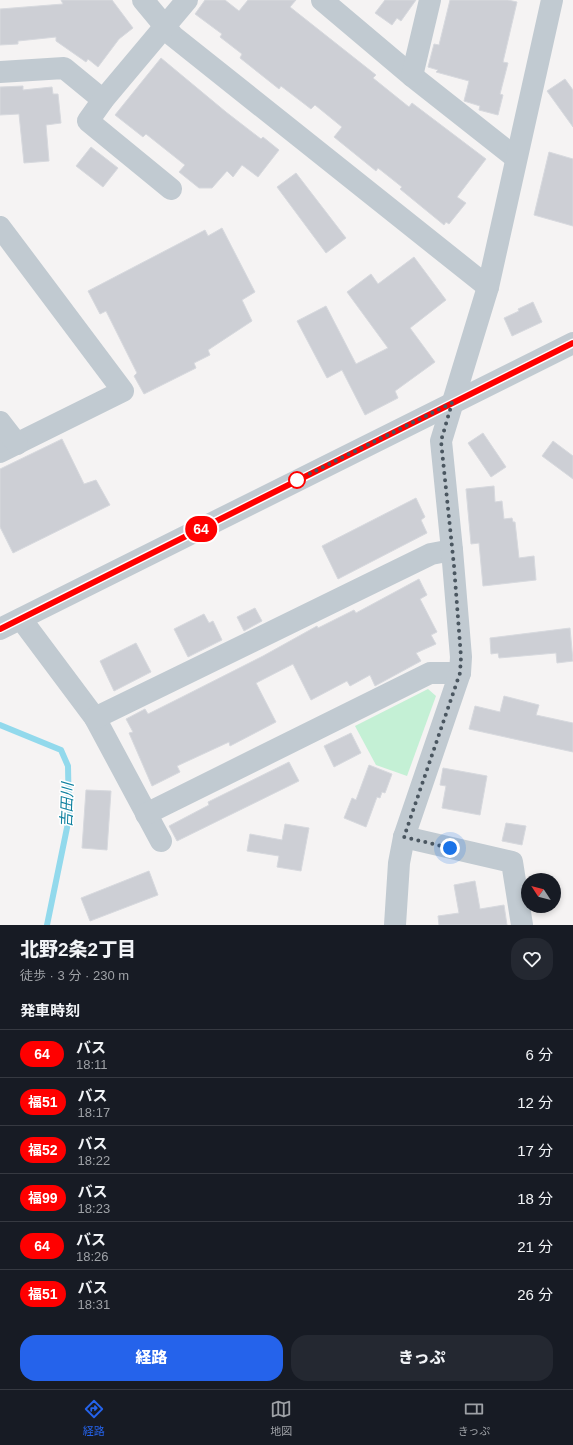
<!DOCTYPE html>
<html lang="ja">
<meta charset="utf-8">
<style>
:root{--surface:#171b24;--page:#242831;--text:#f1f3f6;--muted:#9ea1a6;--line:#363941;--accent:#2563eb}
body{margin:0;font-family:Helvetica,"Noto Sans JP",sans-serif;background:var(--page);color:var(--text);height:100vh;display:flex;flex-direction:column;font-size:15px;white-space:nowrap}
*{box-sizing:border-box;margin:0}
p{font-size:13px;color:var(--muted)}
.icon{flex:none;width:22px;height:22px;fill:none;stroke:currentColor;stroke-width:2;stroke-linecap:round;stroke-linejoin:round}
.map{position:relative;height:925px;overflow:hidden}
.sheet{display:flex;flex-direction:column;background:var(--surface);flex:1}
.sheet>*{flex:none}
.badge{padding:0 8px;border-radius:13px;font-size:14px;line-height:26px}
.needle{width:26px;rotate:306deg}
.buttons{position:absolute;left:521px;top:873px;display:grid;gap:8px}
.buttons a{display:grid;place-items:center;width:40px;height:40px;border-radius:50%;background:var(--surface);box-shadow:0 2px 6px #0003;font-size:20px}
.you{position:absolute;width:20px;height:20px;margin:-10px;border:3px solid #fff;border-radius:50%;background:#1a73e8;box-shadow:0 0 0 6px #1a73e833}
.map>.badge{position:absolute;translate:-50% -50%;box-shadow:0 0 0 2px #fff}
h2{padding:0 20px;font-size:15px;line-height:36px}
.round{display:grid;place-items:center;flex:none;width:42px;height:42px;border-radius:16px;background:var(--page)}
.overview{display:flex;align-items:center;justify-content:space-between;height:68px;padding:0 20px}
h1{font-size:19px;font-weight:800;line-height:30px}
.button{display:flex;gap:8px;margin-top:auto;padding:8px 20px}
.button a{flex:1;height:46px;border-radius:16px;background:var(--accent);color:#fff;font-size:16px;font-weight:800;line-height:46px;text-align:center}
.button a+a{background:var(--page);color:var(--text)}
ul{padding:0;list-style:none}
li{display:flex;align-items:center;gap:12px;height:48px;padding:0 20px;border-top:1px solid var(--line)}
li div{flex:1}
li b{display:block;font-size:15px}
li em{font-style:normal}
li .badge{min-width:44px;font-weight:700;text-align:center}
.dock{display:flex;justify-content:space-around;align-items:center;height:56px;border-top:1px solid var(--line);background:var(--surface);font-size:11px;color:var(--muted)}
.dock a{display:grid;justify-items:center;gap:2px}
.dock .on{color:var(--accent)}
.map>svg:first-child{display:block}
</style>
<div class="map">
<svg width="573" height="925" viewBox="0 0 573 925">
<rect width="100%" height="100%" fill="#f5f3f3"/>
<path fill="#c4f0d5" d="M428 689 436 696 407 776 376 765 355 726Z"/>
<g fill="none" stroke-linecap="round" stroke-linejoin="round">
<path stroke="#92d9ec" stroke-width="6" d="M0 725 61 750 68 766 69 818 47 925"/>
</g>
<g fill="#cdcfd5" stroke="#d7d9de">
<path d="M61 0H112L133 28 119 39 98 67 88 59 86 62 56 41V37L18 41V44L0 45V9L63 4Z"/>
<path d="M205 0H225L239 11 248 0H296L290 7 376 75 373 78 409 107 412 103 486 159 457 197 466 203 449 224 446 222 444 225 400 189 402 187 378 168 376 171 334 137 342 127 315 105 311 109 281 86 279 89 240 58 242 54 220 37 222 34 195 14Z"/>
<path d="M385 0H416L401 21 397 18 392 25 375 13Z"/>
<path d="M450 0H508L517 2 503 62 508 63 500 94 503 95 498 115 479 110 480 106 464 101 469 81 436 72 438 70 428 67 434 44 439 45Z"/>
<path d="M161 58 226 112 261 139 263 137 279 150 258 177 242 165 233 177 227 171 212 188H199L179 172 185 165 146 134 143 137 115 115Z"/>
<path d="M565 79 573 90V127L547 91Z"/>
<path d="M23 86V90L52 87 53 94H58L61 123 46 125 49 161 24 163 19 114 0 115V87Z"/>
<path d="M91 147 118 168 103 187 76 166Z"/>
<path d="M549 152 573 159V226L534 215Z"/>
<path d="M296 173 346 238 326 253 277 187Z"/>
<path d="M222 228 255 292 242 300 252 321 208 350 210 355 194 363 196 368 144 394 134 376 137 373 106 311 100 314 88 291 205 230 208 236Z"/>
<path d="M414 257 446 300 410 328 435 362 395 391 398 398 365 415 342 370 327 378 297 321 326 306 356 364 388 348 347 292 371 274 378 284Z"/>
<path d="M533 302 542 322 512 336 504 318 519 311 518 309Z"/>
<path d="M483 433 506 467 491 477 468 443Z"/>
<path d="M62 439 84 484 96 480 110 505 13 553 0 527V469Z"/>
<path d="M553 441 573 456V479L542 456Z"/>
<path d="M494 486 495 502 502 501 504 519 512 518 513 522H515L519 558 534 556 536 580 483 586 479 543 471 544 466 489Z"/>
<path d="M416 498 425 517 421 520 427 533 338 579 322 546Z"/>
<path d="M419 579 427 595 420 599 437 632 431 635 436 644 416 653 421 661 375 686 370 675 350 686 347 681 311 700 293 664 256 683 276 722 230 746 229 742 177 766 180 772 152 786 129 733 133 732 126 719 145 709 148 714 180 698 263 656 317 626 318 628 354 610 356 613Z"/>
<path d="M255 608 262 621 244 631 237 617Z"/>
<path d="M204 614 209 623 213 621 222 640 188 657 174 629Z"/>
<path d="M570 628 573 661 557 663 556 653 499 658 498 653 491 654 490 638Z"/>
<path d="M136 643 151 672 114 691 100 661Z"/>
<path d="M504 696 539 705 536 715 573 723V752L469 729 475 706 500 712Z"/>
<path d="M351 733 361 753 334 767 324 746Z"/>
<path d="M289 762 299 781 177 841 169 826 209 805 208 802Z"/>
<path d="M369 765 392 774 385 793 382 792 380 798 377 797 366 827 344 818 352 798 356 800Z"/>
<path d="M443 768 487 776 480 815 442 808 446 786 440 785Z"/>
<path d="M86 790 111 791 107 850 82 848Z"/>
<path d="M506 823 526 826 522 845 502 841Z"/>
<path d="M285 824 309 828 301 871 277 867 279 856 247 851 250 834 282 840Z"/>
<path d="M149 871 158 895 90 921 81 898Z"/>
<path d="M475 881 480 909 504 905 507 925H439L438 916 459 913 454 885Z"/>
</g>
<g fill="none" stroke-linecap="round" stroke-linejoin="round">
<g stroke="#c1cad1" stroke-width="22">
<path d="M143 0 173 36 488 287"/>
<path d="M322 0 412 76 516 158"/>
<path d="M0 72 64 68 103 100"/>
<path d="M412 76 430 0"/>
<path d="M171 189 88 121 103 100 187 0"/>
<path d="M0 227 123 391 0 452"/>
<path d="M0 422 17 444"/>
<path d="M21 619 95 718 161 841"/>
<path d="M0 629 573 343"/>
<path d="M95 718 431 554 452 550"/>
<path d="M146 814 430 673H460"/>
<path d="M404 837 512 862 522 925"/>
<path d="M395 925 399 863 404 837 460 673 461 657 452 550 441 441 488 287 552 0"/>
</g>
</g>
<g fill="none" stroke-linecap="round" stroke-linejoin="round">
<defs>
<path id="line" d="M0 629 573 343"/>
</defs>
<use href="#line" stroke="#fff" stroke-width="9"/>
<use href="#line" stroke="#f00" stroke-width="6"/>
<path stroke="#4a5660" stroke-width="4" stroke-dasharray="0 7.2" d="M297 480 452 403 441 441 454 566 461 657 460 673 404 837 450 848"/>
</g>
<circle fill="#fff" stroke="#f00" stroke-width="2" cx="297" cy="480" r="8"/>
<g text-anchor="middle" stroke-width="3" stroke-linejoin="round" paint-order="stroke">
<g font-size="15" font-style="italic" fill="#0f819f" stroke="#fff">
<text transform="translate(67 805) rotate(-88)" y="5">吉田川</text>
</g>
</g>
</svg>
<div class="buttons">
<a><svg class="needle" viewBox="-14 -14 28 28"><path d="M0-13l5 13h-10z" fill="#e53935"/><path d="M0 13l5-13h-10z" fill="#9ea1a6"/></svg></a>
</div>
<div class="you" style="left:450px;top:848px"></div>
<b class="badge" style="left:201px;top:529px;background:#f00;color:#fff">64</b>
</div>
<section class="sheet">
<div class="overview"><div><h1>北野2条2丁目</h1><p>徒歩 · 3 分 · 230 m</p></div><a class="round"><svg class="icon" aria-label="heart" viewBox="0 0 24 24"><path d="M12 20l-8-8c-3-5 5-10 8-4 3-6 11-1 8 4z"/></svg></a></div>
<h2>発車時刻</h2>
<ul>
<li><span class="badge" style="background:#f00;color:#fff">64</span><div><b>バス</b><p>18:11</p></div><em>6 分</em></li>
<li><span class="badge" style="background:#f00;color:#fff">福51</span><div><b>バス</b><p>18:17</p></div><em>12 分</em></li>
<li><span class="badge" style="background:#f00;color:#fff">福52</span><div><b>バス</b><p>18:22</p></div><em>17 分</em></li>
<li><span class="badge" style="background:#f00;color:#fff">福99</span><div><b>バス</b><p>18:23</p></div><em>18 分</em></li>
<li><span class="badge" style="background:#f00;color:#fff">64</span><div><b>バス</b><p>18:26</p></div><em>21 分</em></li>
<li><span class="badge" style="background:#f00;color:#fff">福51</span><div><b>バス</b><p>18:31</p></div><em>26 分</em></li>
</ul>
<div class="button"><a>経路</a><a>きっぷ</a></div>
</section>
<nav class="dock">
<a class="on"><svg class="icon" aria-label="directions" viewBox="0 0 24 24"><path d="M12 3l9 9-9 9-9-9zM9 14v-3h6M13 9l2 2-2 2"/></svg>経路</a>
<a><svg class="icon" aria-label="map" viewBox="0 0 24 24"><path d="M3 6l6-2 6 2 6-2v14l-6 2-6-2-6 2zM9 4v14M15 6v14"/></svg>地図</a>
<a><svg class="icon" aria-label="tickets" viewBox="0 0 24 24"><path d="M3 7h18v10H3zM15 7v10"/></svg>きっぷ</a>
</nav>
